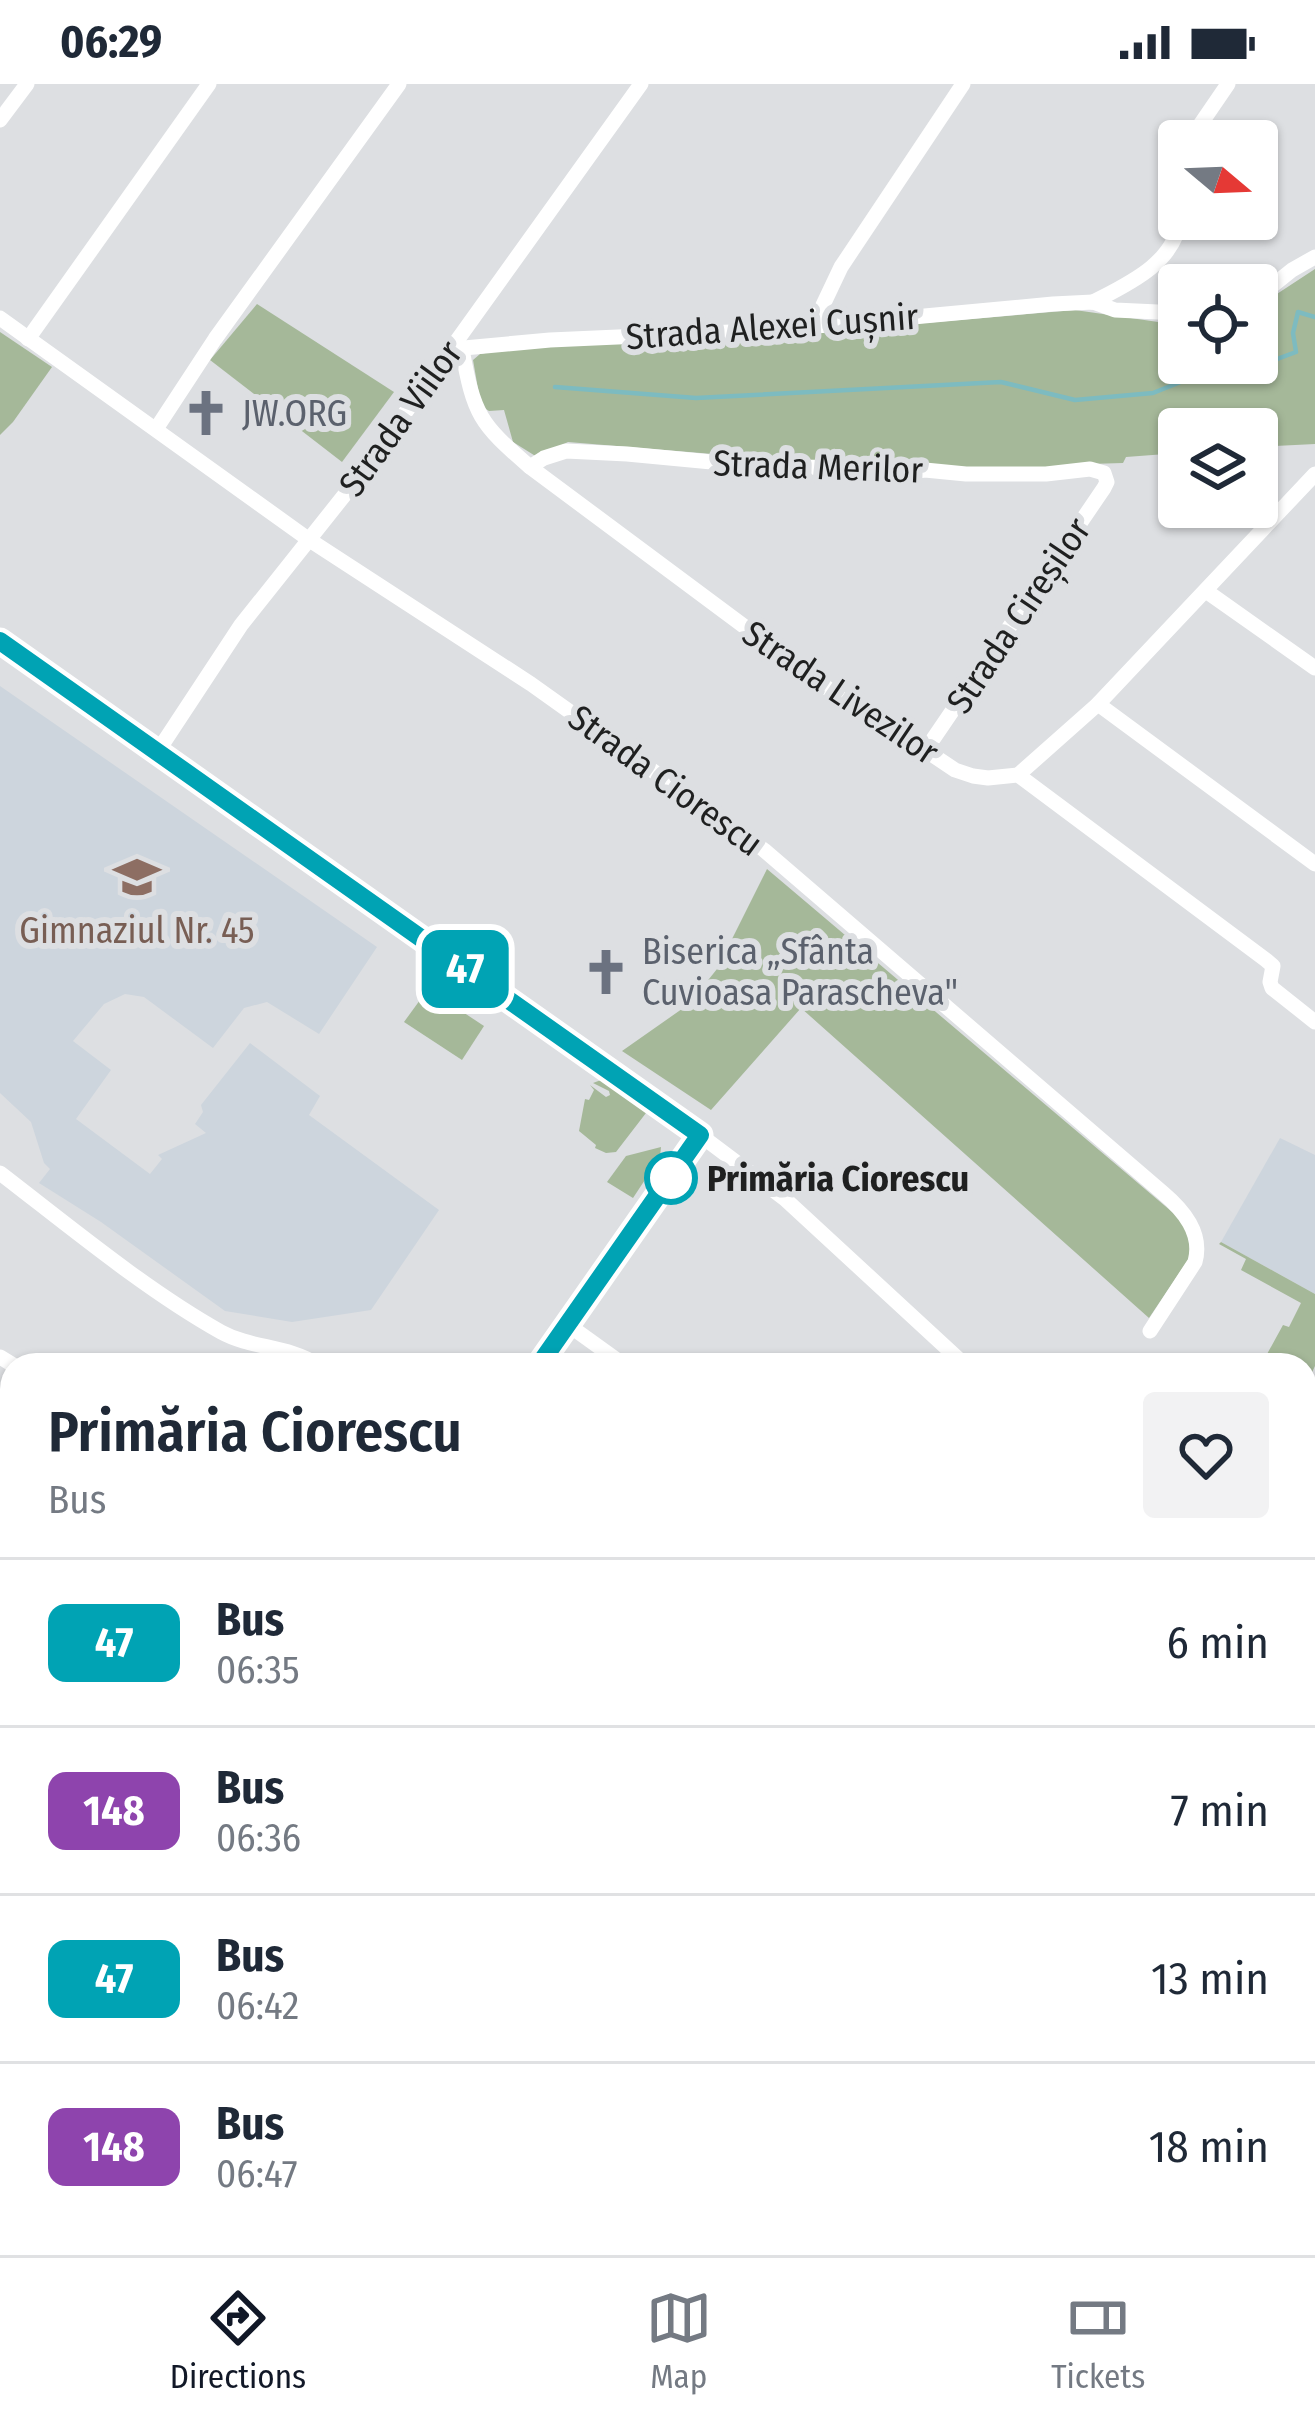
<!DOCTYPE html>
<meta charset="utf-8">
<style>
:root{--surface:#fff;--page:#f2f2f3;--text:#1f2937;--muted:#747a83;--line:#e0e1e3;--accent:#111827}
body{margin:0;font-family:"Fira Sans Condensed",sans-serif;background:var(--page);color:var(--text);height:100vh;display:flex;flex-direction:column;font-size:45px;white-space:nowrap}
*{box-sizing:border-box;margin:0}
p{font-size:39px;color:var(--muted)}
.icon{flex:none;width:66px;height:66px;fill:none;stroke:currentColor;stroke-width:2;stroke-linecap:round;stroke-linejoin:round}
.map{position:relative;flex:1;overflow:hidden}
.drawer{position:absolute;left:0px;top:1269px;width:1317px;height:903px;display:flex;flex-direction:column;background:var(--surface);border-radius:36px 36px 0 0;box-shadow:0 3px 9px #0004}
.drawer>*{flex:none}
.badge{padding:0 24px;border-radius:18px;font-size:42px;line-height:78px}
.needle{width:78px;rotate:109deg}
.fabs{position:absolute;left:1158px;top:36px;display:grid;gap:24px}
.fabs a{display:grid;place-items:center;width:120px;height:120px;border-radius:12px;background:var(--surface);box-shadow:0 3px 9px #0004;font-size:60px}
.map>.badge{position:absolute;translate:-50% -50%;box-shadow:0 0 0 6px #fff}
.round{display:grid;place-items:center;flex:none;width:126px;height:126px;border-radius:12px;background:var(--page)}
.headline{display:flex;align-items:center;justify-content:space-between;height:204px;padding:0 48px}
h1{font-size:57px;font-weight:600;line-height:90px}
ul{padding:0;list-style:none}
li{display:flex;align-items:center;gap:36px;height:168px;padding:0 48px;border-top:3px solid var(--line)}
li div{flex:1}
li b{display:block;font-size:45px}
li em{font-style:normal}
li .badge{min-width:132px;font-weight:700;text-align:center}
.status{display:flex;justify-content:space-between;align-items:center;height:84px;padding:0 60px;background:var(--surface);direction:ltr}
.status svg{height:33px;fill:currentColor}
.dock{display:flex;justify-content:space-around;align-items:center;height:168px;border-top:3px solid var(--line);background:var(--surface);font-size:33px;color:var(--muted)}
.dock a{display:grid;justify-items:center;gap:6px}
.dock .active{color:var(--accent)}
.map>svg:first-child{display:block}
</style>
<div class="status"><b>06:29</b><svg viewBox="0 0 49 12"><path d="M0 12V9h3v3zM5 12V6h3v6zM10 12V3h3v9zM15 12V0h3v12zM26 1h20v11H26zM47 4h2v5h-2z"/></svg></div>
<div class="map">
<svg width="1315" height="2171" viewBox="0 0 1315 2171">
<rect width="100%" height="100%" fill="#dddfe2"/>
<g fill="#cdd5dd">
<path d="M0 602 377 863 319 950 267 918 244 924 213 964 144 913 125 910 104 920 73 957 111 986 76 1035 150 1090 162 1075 158 1071 206 1049 195 1040 203 1028 201 1021 250 959 320 1012 309 1031 439 1126 371 1226 292 1238 225 1227 101 1138 39 1099 50 1085 44 1079 31 1038 0 1009Z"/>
<path d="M1280 1054 1315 1071V1210L1221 1158Z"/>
<path d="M1312 1331H1315V1832L1305 1826V1353Z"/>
</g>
<g fill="#a5b899">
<path d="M1315 185V360L1257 363V345H1179V369L1126 373 1123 379 1089 380 1045 385 904 386 568 358 537 373 513 358 504 326 489 327 481 322 473 276 480 270 512 264 808 249 1075 226 1179 241V279H1257V223Z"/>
<path d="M257 220 394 308 342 378 210 276Z"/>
<path d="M0 248 52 283 13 338 0 351Z"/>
<path d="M767 785 1184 1138 1194 1167 1149 1234 801 924 711 1026 622 967 689 920 717 885Z"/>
<path d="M428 905 484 942 462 976 404 938Z"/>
<path d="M601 996 645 1024 646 1029 616 1068 606 1069 595 1064 596 1061 579 1047 585 1015 589 1016 594 1006 590 1001 606 1013 610 1011 609 1007 593 999Z"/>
<path d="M661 1063 660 1073 633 1114 607 1098 626 1072Z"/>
<path d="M1221 1158 1315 1210V1282L1305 1303V1281H1261L1283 1241 1289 1243 1301 1219 1241 1186 1246 1175 1219 1160Z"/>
<path d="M717 2160H920L876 2171H702Z"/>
<path d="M953 2160H1229L1201 2171H908Z"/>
</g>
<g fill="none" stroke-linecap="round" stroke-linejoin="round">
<g stroke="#7dbbc0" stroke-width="4.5">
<path d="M1251 279H1266L1296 268 1293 249 1298 228 1315 233"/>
<path d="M555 303 696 314 1001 298 1075 316 1153 309 1228 279"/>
</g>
<g stroke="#fff" stroke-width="15">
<path d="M0 36 27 0"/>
<path d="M1189 57 1228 0"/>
<path d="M1179 77 1176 92 1179 123"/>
<path d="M1257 214 1292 186 1315 173"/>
<path d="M1093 218C1128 200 1175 179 1180 135"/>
<path d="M0 234 308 455 531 600 764 766 1163 1109C1183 1126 1203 1149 1195 1178L1150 1247"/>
<path d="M814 240 841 183 963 0"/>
<path d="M28 255 209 0"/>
<path d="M453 265 550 256 774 246 1053 220 1093 218 1115 226 1179 229"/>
<path d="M462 265C474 331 479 339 530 383L850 621 873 631 955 686 973 692 988 694 1018 691 1266 876 1273 882 1270 898 1272 904 1315 938"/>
<path d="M156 345 215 255 399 0"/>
<path d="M530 383 544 374 566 367 627 370 754 382 852 384 896 390 925 386 966 390H1046L1090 385 1104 389 1107 398 1104 404 925 667"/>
<path d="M1206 507 1315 584"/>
<path d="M1098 620 1315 780"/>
<path d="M158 667 241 541 362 389 641 0"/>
<path d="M1018 691 1098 620 1315 390"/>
<path d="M700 1051 785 1115 965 1281"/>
<path d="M0 1089C69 1142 146 1206 221 1248 252 1265 287 1261 318 1281"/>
<path d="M567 1240 624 1281"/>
<path d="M0 1273 13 1281"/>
<path d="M1305 1323 1315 1322"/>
<path d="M0 1491 12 1500"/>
<path d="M0 1709 12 1717"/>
<path d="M0 1923 12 1931"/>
<path d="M0 2135 11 2143"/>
</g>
<g stroke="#eae0c0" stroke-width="21">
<path d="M0 557 700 1051 538 1281"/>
<path d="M0 2043 12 2026"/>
</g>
</g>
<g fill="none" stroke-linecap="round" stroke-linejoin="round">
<defs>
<path id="line" d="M0 557 700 1051 539 1281"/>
</defs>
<use href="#line" stroke="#fff" stroke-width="27"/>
<use href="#line" stroke="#00a3b4" stroke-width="18"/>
</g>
<defs>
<symbol id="church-bare" viewBox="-9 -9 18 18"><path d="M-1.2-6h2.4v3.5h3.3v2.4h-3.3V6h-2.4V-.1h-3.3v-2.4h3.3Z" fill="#6b7280" stroke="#dddfe2" stroke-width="2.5" paint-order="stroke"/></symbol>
<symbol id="school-bare" viewBox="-9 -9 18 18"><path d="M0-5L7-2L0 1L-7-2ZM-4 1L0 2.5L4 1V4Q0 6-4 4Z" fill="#8d6e63" stroke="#dddfe2" stroke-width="2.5" paint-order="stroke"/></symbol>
</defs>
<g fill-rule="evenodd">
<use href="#church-bare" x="173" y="296" width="66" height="66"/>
<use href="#school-bare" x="104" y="760" width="66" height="66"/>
<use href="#church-bare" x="573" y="855" width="66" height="66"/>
</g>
<circle fill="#fff" stroke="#00a3b4" stroke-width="6" cx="671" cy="1094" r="24"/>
<g text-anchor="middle" stroke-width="12" stroke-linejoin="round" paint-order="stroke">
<g font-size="36" fill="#1f2020" stroke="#dddfe2">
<text transform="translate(772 242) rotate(-4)" y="13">Strada Alexei Cușnir</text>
<text transform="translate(400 334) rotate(-54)" y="13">Strada Viilor</text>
<text transform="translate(818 382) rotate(2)" y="13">Strada Merilor</text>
<text transform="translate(1018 531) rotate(-56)" y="13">Strada Cireșilor</text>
<text transform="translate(841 608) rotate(34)" y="13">Strada Livezilor</text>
<text transform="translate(666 696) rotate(36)" y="13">Strada Ciorescu</text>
</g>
<g font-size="36" fill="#5b616d" stroke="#dddfe2" text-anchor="start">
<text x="242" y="342">JW.ORG</text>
<text x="642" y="880">Biserica „Sfânta<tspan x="642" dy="41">Cuvioasa Parascheva"</tspan></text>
</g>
<g font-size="36" fill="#785e54" stroke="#dddfe2">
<text x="137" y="859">Gimnaziul Nr. 45</text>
</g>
<g font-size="36" font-weight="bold" fill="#1f2020" stroke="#dddfe2" text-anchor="start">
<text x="707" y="1107">Primăria Ciorescu</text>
</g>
</g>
</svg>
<div class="fabs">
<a><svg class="needle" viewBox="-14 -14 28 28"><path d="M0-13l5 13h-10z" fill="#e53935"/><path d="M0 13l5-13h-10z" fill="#747a83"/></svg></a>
<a><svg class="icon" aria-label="locate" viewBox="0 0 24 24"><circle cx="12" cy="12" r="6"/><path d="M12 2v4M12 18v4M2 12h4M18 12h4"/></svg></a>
<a><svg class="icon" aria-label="layers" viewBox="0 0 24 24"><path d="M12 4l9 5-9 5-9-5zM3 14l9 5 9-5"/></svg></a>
</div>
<b class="badge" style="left:465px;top:885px;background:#00a3b4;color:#fff">47</b>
<section class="drawer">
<div class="headline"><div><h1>Primăria Ciorescu</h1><p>Bus</p></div><a class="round"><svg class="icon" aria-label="heart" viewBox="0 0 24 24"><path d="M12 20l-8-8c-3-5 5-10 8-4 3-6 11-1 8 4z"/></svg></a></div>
<ul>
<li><span class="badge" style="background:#00a3b4;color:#fff">47</span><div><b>Bus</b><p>06:35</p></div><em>6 min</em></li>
<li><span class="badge" style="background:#8e44ad;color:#fff">148</span><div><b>Bus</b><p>06:36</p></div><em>7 min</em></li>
<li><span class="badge" style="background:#00a3b4;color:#fff">47</span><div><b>Bus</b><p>06:42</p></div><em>13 min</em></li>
<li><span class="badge" style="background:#8e44ad;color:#fff">148</span><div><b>Bus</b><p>06:47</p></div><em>18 min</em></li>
</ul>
</section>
</div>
<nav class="dock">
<a class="active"><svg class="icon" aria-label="directions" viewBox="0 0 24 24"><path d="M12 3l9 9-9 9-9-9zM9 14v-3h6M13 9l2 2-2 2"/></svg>Directions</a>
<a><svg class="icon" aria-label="map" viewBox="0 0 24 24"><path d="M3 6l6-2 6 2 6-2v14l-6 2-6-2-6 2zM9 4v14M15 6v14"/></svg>Map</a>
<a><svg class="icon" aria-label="tickets" viewBox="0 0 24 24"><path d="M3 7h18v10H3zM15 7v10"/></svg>Tickets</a>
</nav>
